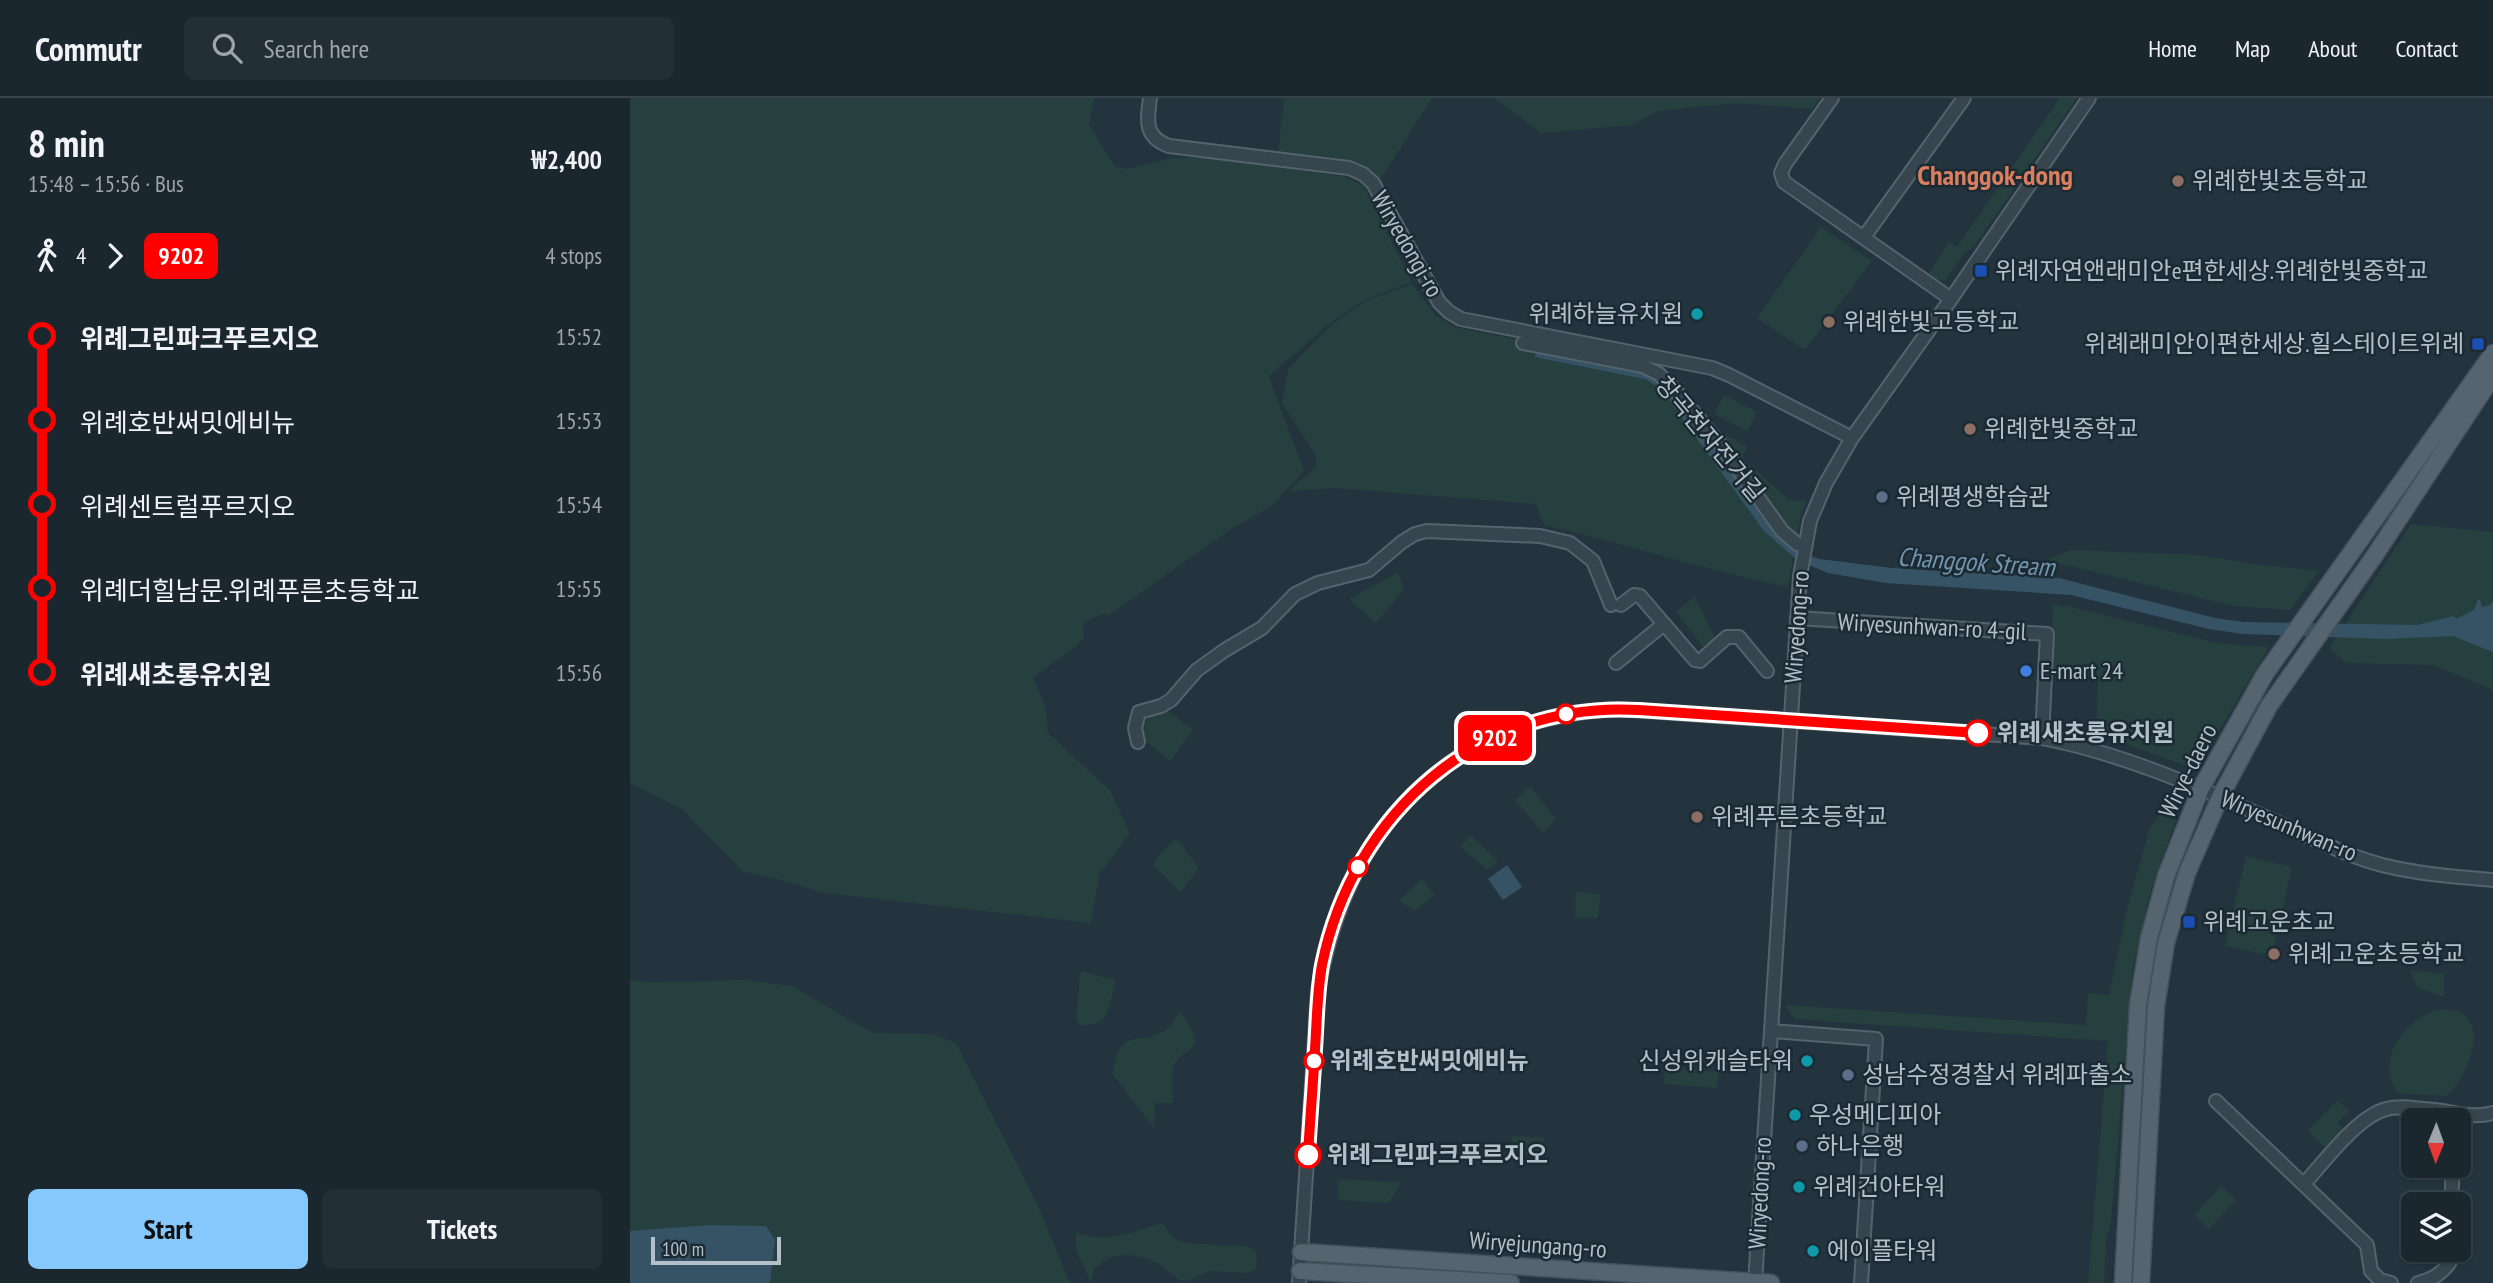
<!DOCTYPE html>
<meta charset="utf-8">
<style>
:root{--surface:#1a272f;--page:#232f37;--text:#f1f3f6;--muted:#9fa5aa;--line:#38444b;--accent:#86c8fc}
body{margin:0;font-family:"PT Sans Narrow","Noto Sans KR",sans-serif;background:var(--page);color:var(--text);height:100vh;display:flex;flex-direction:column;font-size:26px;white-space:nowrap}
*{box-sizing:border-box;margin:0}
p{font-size:23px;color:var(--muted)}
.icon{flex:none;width:38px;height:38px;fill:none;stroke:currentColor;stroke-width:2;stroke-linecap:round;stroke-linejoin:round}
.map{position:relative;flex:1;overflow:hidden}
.details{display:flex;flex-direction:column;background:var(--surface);width:630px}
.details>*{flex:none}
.badge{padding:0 14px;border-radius:10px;font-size:24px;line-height:46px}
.needle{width:46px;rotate:181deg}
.tools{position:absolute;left:1771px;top:1010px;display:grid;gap:14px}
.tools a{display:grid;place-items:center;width:70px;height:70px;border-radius:10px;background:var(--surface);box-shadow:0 2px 5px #0004,0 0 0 2px var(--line);font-size:35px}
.scale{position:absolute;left:21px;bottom:18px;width:130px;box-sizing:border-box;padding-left:7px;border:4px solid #b3c0ca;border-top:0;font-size:19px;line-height:24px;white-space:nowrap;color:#b3c0ca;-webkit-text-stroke:5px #1c2a33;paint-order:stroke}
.map>.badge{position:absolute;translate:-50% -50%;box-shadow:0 0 0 4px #fff}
.legs{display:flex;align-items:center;gap:10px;height:77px;padding:0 28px;font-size:23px}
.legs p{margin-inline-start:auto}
.headline{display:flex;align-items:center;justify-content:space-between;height:119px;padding:0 28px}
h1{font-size:38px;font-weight:800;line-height:52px}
.primary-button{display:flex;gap:14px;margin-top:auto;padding:14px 28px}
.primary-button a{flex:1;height:80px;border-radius:10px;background:var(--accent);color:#111;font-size:28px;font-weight:800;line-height:80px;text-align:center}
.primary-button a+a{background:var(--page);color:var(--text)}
ul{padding:0 28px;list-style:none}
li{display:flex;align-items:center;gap:24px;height:84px;font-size:26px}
li i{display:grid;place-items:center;width:10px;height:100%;margin:0 9px;background:currentColor}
li i::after{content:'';width:18px;height:18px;margin:-9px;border:5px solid;border-radius:50%;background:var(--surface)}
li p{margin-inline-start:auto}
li:first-child i{background:linear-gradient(#0000 50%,currentColor 0)}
li:last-child i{background:linear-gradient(currentColor 50%,#0000 0)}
header{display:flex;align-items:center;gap:42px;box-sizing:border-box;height:98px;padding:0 35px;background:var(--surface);border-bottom:2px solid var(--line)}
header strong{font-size:33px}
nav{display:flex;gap:38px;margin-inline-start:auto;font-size:24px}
.search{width:490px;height:63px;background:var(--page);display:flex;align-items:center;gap:18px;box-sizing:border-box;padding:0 24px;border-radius:10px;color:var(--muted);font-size:26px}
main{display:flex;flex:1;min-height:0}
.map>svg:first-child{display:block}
</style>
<header>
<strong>Commutr</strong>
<div class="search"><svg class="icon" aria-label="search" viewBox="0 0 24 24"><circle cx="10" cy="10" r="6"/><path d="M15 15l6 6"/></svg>Search here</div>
<nav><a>Home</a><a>Map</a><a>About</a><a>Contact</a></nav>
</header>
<main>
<section class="details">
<div class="headline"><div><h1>8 min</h1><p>15:48 – 15:56 · Bus</p></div><b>₩2,400</b></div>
<div class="legs"><svg class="icon" aria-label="walk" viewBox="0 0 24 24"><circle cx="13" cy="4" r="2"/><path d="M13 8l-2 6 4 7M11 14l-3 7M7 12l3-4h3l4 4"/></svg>4<svg class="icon" aria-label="forward" viewBox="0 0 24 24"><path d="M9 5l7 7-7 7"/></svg><b class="badge" style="background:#f00;color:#fff">9202</b><p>4 stops</p></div>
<ul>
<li><i style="color:#f00"></i><b>위례그린파크푸르지오</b><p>15:52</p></li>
<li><i style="color:#f00"></i><span>위례호반써밋에비뉴</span><p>15:53</p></li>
<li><i style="color:#f00"></i><span>위례센트럴푸르지오</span><p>15:54</p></li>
<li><i style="color:#f00"></i><span>위례더힐남문.위례푸른초등학교</span><p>15:55</p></li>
<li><i style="color:#f00"></i><b>위례새초롱유치원</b><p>15:56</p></li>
</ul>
<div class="primary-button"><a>Start</a><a>Tickets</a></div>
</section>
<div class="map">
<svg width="1863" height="1185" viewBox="0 0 1863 1185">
<rect width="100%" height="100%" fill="#23343f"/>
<g fill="#25403e">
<path d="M0 0H464L459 27 485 68 496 71 543 60 575 59 716 79 734 89 782 184 734 202 699 226 639 278 674 373 643 407 601 431 479 517 471 516 453 525 454 541 443 551 403 579 416 610 418 635 480 692 500 735 469 777 461 825 195 795 137 778 113 774 51 710 0 685Z"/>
<path d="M654 0H802L750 82C730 56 679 56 648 56Z"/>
<path d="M864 0H1190L1182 11 1106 5 1028 13 1002 27 911 35Z"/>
<path d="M1430 0H1447L1345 147 1335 155 1314 183 1306 182 1298 177 1319 144 1327 149Z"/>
<path d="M1191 129 1242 163 1175 252 1127 220Z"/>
<path d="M782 186 805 217 824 229 1017 267 1073 324 1117 349 1113 358 1115 363 1159 402 1176 403 1170 421 1158 489C1076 472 996 446 914 427L906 406 704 390 659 393 686 369V358L652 305 658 271 701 227 735 203Z"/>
<path d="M1094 297 1127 314 1117 333 1084 316Z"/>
<path d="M1781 426 1863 434V592L1803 567 1717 565 1699 551Z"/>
<path d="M1441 452 1569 457 1624 466 1689 473 1660 512 1603 508 1417 462Z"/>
<path d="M768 475 774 491 746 525 719 501Z"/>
<path d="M1065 499 1085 540 1074 550 1046 513Z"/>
<path d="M1423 506 1437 508 1587 545 1639 549 1571 663 1556 668 1466 635 1468 580 1420 577Z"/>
<path d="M533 610 563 631 540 663 514 642C512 626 517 615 533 610Z"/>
<path d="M900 688 926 721 913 735 885 702Z"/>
<path d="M1539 704 1546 721 1520 795 1502 874 1481 1124 1476 1142 1474 1185H1458L1478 943 1165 921 1157 911V907L1456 927 1458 895 1479 897 1497 811 1520 729Z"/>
<path d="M840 737 868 763 857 772 831 749Z"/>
<path d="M548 742 569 770 551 794 524 768V763L543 743Z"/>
<path d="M1616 758 1662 769 1642 858 1595 847Z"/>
<path d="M792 781 805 797 785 813 769 803Z"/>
<path d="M946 793 970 797 968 820H945Z"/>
<path d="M1780 872 1814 876V899L1788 890Z"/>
<path d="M454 873C465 879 475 878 486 882 479 906 481 930 450 927L446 922 450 874Z"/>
<path d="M0 882 21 884 114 882 162 888 243 935 302 936 326 945 409 1110 440 1185H0Z"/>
<path d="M1814 911C1863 912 1842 973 1817 998L1768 995C1743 960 1778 916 1814 911Z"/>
<path d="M549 914C555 919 569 940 564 947 560 953 551 956 547 962 540 972 543 993 543 1005H525L524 1030 482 975C485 968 486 955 491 949 503 932 530 952 549 914Z"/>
<path d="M1035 970 1089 974 1087 990 1034 986Z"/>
<path d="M1707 1002 1719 1013 1707 1025 1715 1032 1697 1051 1678 1033Z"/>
<path d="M882 1038 914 1039V1057L882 1056Z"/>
<path d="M712 1081 769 1084 770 1086 759 1105 710 1102 708 1100V1083Z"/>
<path d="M1591 1088 1606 1102 1579 1131 1564 1117Z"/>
<path d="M527 1126H533L542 1139 557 1145 621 1149 627 1156 626 1171 617 1175 580 1173 556 1183 549 1182 530 1166 516 1160 500 1157 483 1158 464 1170 461 1185 446 1152V1135C473 1144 501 1137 527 1126Z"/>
</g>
<g fill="#365366">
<path d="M906 252 1014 274 1028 281 1088 349 1133 419 1165 451 1189 461 1262 470 1429 480 1585 520 1614 524 1787 527 1824 518 1826 521 1844 512 1848 502H1850L1852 509 1860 507 1863 503V554L1823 538 1756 541 1613 536 1579 531 1441 497 1256 485 1198 475 1167 462 1134 433 1030 290 1015 281 905 259Z"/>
<path d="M877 767 892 789 873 802 858 781Z"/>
<path d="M80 1127 136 1128 145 1142 140 1185H0V1133Z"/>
</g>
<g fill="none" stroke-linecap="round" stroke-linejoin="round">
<defs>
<g id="minor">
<path d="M520 0C517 23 514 39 539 48L719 70 733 76 743 85 809 204 819 214 831 221 1082 270 1099 277 1222 340"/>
<path d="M1202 0 1155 66 1151 75 1154 84 1321 201"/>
<path d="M1234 139 1334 0"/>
<path d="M893 245 1013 268 1029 276 1046 293 1090 346 1152 433 1167 446"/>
<path d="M991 507 1004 497 1010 498 1065 562 1070 563 1097 539H1109L1137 573"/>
<path d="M1167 520 1417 536 1412 640"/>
<path d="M986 565 1034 526"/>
<path d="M508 644 505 630 509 614 531 608 541 602 567 572 595 552 632 530 665 496 688 485 739 472 772 444 785 436 797 433 910 438 940 445 963 463 981 507"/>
<path d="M1141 933 1246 941 1231 1185"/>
<path d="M1586 1003 1737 1147 1741 1173 1750 1182 1761 1185"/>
<path d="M1674 1086C1695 1063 1727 1019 1756 1011 1771 1007 1789 1011 1805 1012 1825 1014 1843 1021 1863 1015"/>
<path d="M1821 1106 1823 1068"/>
<path d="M669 1185 688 893C716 731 817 620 986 611L1412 640C1490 655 1561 686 1633 718 1672 735 1711 756 1752 767 1788 776 1826 779 1863 782"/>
<path d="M1125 1185 1170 478 1180 423 1196 385 1222 340 1321 201 1459 0"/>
<path d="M1788 1185C1806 1181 1820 1170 1825 1152"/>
</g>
<g id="major">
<path d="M671 1154 1141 1185"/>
<path d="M670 1173 881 1185"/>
<path d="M1493 1185 1508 907 1519 840 1536 778 1571 690 1635 576 1863 255"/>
<path d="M1511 1185 1526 908 1536 845 1557 775 1590 699 1639 608 1743 460 1863 278"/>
</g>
</defs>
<use href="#minor" stroke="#55636c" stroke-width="16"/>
<use href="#major" stroke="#43515a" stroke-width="19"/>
<use href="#minor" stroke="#37454e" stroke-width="12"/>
<use href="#major" stroke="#55646f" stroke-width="16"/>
</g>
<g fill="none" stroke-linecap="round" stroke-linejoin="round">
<defs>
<path id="line-1" d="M678 1057C680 1022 683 987 685 951 687 923 687 895 692 867 723 715 850 602 1009 612L1348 635"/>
</defs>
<use href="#line-1" stroke="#fff" stroke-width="16"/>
<use href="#line-1" stroke="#f00" stroke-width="10"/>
</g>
<g fill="#8d6e63" stroke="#1c2a33" stroke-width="2.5">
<circle cx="1548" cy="83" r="7"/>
<circle cx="1199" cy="224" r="7"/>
<circle cx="1340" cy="331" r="7"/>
<circle cx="1067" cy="719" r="7"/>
<circle cx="1644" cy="856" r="7"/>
</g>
<g fill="#1a4fb4" stroke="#1c2a33" stroke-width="2.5">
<rect x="1344" y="166" width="14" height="14" rx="3.5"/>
<rect x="1841" y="239" width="14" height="14" rx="3.5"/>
<rect x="1552" y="817" width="14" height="14" rx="3.5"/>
</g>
<g fill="#0f9aa8" stroke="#1c2a33" stroke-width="2.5">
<circle cx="1067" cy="216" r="7"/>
<circle cx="1177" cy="963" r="7"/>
<circle cx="1165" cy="1017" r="7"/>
<circle cx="1169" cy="1089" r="7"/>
<circle cx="1183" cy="1153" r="7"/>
</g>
<g fill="#5c6f8a" stroke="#1c2a33" stroke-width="2.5">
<circle cx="1252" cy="399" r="7"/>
<circle cx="1218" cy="977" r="7"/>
<circle cx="1172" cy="1048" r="7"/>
</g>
<circle fill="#3f7fe0" stroke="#1c2a33" stroke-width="2.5" cx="1396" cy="573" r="7"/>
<g fill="#fff" stroke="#f00" stroke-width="3.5">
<circle cx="936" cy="616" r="9"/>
<circle cx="1348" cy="635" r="12"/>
<circle cx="728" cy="769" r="9"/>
<circle cx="684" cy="963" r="9"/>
<circle cx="678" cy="1057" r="12"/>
</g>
<g text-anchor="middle" stroke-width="5" stroke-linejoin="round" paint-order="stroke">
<g font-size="24" fill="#b3c0ca" stroke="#1c2a33" text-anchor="start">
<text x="1562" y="91">위례한빛초등학교</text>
<text x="1365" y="181">위례자연앤래미안e편한세상.위례한빛중학교</text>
<text x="1053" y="224" text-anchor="end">위례하늘유치원</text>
<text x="1213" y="232">위례한빛고등학교</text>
<text x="1834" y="254" text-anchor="end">위례래미안이편한세상.힐스테이트위례</text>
<text x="1354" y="339">위례한빛중학교</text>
<text x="1266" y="407">위례평생학습관</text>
<text x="1410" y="581">E-mart 24</text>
<text x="1081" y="727">위례푸른초등학교</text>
<text x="1573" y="832">위례고운초교</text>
<text x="1658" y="864">위례고운초등학교</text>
<text x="1163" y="971" text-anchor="end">신성위캐슬타워</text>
<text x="1232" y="985">성남수정경찰서 위례파출소</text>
<text x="1179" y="1025">우성메디피아</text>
<text x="1186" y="1056">하나은행</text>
<text x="1183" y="1097">위례건아타워</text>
<text x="1197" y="1161">에이플타워</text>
</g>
<g font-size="24" fill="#b3c0ca" stroke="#1c2a33">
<text transform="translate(777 146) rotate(60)" y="8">Wiryedongi-ro</text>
<text transform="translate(1080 341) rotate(50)" y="8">창곡천자전거길</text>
<text transform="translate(1167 529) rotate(-86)" y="8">Wiryedong-ro</text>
<text transform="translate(1302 529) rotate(3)" y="8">Wiryesunhwan-ro 4-gil</text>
<text transform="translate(1558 673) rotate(-64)" y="8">Wirye-daero</text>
<text transform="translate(1659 728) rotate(23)" y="8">Wiryesunhwan-ro</text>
<text transform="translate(1130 1095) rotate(-87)" y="8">Wiryedong-ro</text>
<text transform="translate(908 1147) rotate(4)" y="8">Wiryejungang-ro</text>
</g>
<g font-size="24" font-weight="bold" fill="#b3c0ca" stroke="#1c2a33" text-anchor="start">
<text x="1367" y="643">위례새초롱유치원</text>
<text x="700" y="971">위례호반써밋에비뉴</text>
<text x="697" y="1065">위례그린파크푸르지오</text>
</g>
<g font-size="26" font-style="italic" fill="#7296ae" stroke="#1c2a33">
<text transform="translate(1346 464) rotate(4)" y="9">Changgok Stream</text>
</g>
<g font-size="28" font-weight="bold" fill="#d97e5f" stroke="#1c2a33">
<text x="1365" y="87">Changgok-dong</text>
</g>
</g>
</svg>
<div class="tools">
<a><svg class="needle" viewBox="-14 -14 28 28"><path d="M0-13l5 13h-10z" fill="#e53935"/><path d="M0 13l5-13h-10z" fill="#9fa5aa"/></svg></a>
<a><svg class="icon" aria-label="layers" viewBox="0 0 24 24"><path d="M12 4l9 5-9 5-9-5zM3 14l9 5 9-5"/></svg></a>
</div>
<div class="scale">100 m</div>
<b class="badge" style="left:865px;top:640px;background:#f00;color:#fff">9202</b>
</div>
</main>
